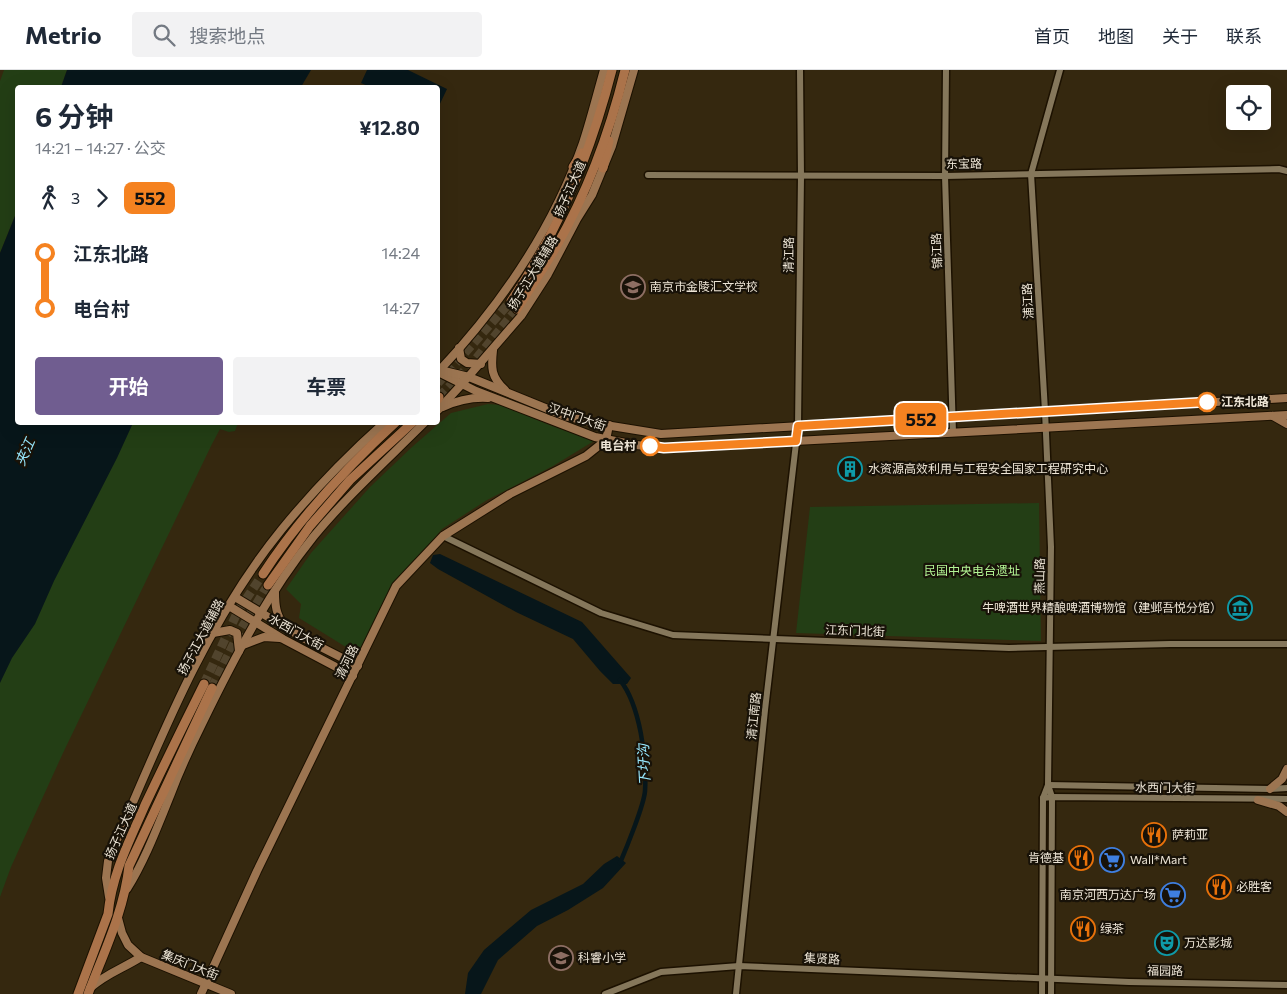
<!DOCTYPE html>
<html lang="zh">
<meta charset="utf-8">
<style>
:root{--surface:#fff;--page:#f2f2f3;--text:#1f2937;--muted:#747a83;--line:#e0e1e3;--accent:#705d90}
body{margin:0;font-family:Commissioner,"Noto Sans SC",sans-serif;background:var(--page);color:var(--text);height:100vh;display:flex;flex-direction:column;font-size:19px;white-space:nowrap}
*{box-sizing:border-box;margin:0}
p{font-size:16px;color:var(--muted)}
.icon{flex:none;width:28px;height:28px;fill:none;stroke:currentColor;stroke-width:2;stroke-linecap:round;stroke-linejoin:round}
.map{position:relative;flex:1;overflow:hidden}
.side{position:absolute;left:15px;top:15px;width:425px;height:340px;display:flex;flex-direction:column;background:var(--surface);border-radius:5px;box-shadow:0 5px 20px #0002}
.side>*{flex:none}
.badge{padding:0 10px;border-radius:8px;font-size:18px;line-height:32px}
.controls{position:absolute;left:1226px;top:15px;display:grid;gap:10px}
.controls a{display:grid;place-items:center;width:45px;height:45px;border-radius:5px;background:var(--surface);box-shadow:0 5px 20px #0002;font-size:25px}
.map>.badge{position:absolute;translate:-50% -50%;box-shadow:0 0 0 2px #fff}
.legs{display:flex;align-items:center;gap:8px;height:55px;padding:0 20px;font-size:16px}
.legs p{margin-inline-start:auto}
.headline{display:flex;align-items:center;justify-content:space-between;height:85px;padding:0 20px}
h1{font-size:28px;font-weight:700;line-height:38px}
.cta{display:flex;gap:10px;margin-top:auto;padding:10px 20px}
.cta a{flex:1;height:58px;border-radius:5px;background:var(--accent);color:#fff;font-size:20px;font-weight:700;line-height:58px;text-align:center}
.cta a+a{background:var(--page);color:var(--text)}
ul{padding:0 20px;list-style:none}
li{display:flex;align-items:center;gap:18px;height:55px;font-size:19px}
li i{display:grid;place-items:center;width:8px;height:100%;margin:0 6px;background:currentColor}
li i::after{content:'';width:12px;height:12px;margin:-6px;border:4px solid;border-radius:50%;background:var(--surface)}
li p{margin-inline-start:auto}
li:first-child i{background:linear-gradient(#0000 50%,currentColor 0)}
li:last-child i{background:linear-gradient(currentColor 50%,#0000 0)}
header{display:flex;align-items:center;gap:30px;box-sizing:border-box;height:70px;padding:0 25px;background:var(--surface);border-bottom:1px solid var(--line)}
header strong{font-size:24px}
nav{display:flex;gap:28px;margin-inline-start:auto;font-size:18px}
.search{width:350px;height:45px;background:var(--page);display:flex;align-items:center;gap:12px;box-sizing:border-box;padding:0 18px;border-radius:5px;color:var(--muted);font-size:19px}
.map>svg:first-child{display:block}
</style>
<header>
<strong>Metrio</strong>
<div class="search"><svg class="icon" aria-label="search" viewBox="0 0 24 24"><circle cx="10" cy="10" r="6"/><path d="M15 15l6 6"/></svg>搜索地点</div>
<nav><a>首页</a><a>地图</a><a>关于</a><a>联系</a></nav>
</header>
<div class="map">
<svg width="1287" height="924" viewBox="0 0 1287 924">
<rect width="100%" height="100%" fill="#35280f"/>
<g fill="#233e15">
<path d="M4 0H67L61 17 18 18 17 141 0 183V11Z"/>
<path d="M488 334 501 335 552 356 594 371 553 396 487 430 442 459 396 516 362 587 299 548 301 534 286 519 311 483 370 417 412 377 451 343Z"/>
<path d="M120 353H238L235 361 229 362 220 359 212 374 63 683 11 797 0 827V594Z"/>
<path d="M1039 433 1041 571 796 563 810 437Z"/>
</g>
<g fill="#07161a">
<path d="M67 0H311L301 17H61Z"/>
<path d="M367 0H408L447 19 438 38V18L370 17 361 13Z"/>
<path d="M17 141 18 352 133 353 117 388 54 511 35 554 12 588 0 613V183Z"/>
<path d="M440 484 582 552 631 608 627 614H613L600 601 573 569 516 542 438 499 430 493 433 485Z"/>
<path d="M617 786 626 793 603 818 568 840 537 856 498 890 481 924H465L468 903 484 880 531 840 583 814 604 794Z"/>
</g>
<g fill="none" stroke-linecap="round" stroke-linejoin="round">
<path stroke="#07161a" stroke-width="4.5" d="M620 793C626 779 644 735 645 721 647 689 640 635 620 610"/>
<g stroke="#51442d" stroke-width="9" stroke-dasharray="9 4.5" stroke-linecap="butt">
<path d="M438 313 511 231"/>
<path d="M439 327 475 290 517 239"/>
<path d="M204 614 238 541 263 504"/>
<path d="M212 618 241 559 268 515"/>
</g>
<defs>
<g id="minor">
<path d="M946 0 945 106 953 362"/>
<path d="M648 105 945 106 1279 99 1287 101"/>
<path d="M443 466 601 543 673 565 1009 578 1170 574H1287"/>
<path d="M1048 715 1270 719 1287 718"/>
<path d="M1043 728 1052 727 1287 729"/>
<path d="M605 924 661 902 739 896 1129 912 1287 915"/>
<path d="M736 924 765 640 798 356 801 106 800 0"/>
<path d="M1042 924 1043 728 1048 715"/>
<path d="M1051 924 1052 727 1048 715 1051 477 1045 341 1031 104 1060 0"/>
</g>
<g id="major">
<path d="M604 0C597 24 591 49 583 73 553 159 500 236 438 302L476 321 595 367 636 375 664 378 1287 345"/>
<path d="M459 278 461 289 467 293 481 294"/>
<path d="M493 280C491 298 491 307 505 320"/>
<path d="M440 300 469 307 565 346 599 354 661 364 1287 328"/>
<path d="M443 337C458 330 471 327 488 328"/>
<path d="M438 340 462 314 521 246 548 204 577 149 592 125 612 76 634 0"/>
<path d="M1273 346 1287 354"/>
<path d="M275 522C275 535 276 545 284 555"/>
<path d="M235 527 303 568 358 596"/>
<path d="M229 536 283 569 353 606"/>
<path d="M213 563 230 560 237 563 239 581"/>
<path d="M243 575 264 567 280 568"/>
<path d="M1270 719 1282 709 1287 699"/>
<path d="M1258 730 1279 736 1287 742"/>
<path d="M127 819C145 790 157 758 170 726 179 702 190 678 202 654 234 588 268 523 314 466 348 425 387 390 425 352"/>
<path d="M109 827 106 808 108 791C157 677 203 556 282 459 313 421 348 385 385 352"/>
<path d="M118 848 122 863 128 875 141 887 231 924"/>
<path d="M90 918C107 903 122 899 141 887"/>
<path d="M201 924 257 801 396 516 443 466 510 424 586 386 606 370 609 355"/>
</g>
<g id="highway">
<path d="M573 97 582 83"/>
<path d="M603 98 609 71"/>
<path d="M511 231C559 161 591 82 612 0"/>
<path d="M517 239C530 218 544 198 556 177 587 123 610 61 625 0"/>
<path d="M438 329 439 327"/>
<path d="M263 504C300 447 346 398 396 352"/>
<path d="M268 515 310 456 350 410 413 352"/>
<path d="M78 924 108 844C112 804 129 772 145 735 164 695 184 654 204 614"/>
<path d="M88 924C104 882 124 841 129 796L212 618"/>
</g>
</defs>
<use href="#minor" stroke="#1c1100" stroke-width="9"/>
<use href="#major" stroke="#1c1100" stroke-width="10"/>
<use href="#highway" stroke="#1c1100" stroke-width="11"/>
<use href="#minor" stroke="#85775b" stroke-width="6"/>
<use href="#major" stroke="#9c7551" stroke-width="8"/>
<use href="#highway" stroke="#ab734a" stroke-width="9"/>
</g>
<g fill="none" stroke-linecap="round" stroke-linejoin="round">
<defs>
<path id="line-1" d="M650 376 664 378 796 371 798 356 1207 332"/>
</defs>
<use href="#line-1" stroke="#fff" stroke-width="11"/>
<use href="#line-1" stroke="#f58220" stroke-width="8"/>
</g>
<defs>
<symbol id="school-ring" viewBox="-11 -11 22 22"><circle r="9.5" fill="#181208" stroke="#8d6e63" stroke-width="1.5"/><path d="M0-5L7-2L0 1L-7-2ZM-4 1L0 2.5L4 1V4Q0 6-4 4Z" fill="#8d6e63"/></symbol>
<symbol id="building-ring" viewBox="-11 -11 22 22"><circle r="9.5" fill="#181208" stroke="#0f9aa8" stroke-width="1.5"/><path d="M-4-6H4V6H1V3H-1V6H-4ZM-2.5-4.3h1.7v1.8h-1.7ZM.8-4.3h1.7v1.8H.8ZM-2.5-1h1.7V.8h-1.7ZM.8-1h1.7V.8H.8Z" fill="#0f9aa8"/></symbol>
<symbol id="museum-ring" viewBox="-11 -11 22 22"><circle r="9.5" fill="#181208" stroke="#0f9aa8" stroke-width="1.5"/><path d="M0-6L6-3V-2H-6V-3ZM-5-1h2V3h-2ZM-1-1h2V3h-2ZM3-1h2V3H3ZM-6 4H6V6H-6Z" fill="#0f9aa8"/></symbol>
<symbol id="restaurant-ring" viewBox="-11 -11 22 22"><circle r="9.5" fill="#181208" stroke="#e8710a" stroke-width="1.5"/><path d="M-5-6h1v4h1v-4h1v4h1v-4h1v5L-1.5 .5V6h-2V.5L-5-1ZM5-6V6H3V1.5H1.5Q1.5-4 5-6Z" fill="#e8710a"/></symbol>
<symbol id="supermarket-ring" viewBox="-11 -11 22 22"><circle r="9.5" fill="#181208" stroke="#3f7fe0" stroke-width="1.5"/><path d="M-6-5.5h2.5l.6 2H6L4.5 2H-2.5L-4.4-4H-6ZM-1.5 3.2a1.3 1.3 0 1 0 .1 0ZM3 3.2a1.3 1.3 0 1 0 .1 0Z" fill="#3f7fe0"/></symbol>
<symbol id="theatre-ring" viewBox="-11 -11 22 22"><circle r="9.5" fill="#181208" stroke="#0f9aa8" stroke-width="1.5"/><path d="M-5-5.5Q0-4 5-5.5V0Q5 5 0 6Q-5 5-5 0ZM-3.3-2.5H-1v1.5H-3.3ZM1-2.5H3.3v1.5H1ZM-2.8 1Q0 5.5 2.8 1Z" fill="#0f9aa8"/></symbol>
</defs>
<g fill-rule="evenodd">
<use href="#school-ring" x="619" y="203" width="28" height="28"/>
<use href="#building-ring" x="836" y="385" width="28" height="28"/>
<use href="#museum-ring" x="1226" y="524" width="28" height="28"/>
<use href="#restaurant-ring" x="1140" y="751" width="28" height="28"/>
<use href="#restaurant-ring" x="1067" y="774" width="28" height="28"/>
<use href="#supermarket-ring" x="1098" y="776" width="28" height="28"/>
<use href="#restaurant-ring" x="1205" y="803" width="28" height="28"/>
<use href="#supermarket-ring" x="1159" y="811" width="28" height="28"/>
<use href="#restaurant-ring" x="1069" y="845" width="28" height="28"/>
<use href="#theatre-ring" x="1153" y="859" width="28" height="28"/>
<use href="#school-ring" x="547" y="874" width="28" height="28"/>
</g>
<g fill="#fff" stroke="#f58220" stroke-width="2.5">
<circle cx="1207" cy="332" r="9"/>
<circle cx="650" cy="376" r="9"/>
</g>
<g text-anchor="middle" stroke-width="4.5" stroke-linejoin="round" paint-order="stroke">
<g font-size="12" fill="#ede5d6" stroke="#181208">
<text transform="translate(964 94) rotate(-1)" y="4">东宝路</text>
<text transform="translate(570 119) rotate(-66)" y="4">扬子江大道</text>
<text transform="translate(937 181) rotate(-92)" y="4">锦江路</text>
<text transform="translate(789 185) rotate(-89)" y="4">清江路</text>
<text transform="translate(533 203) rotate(-59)" y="4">扬子江大道辅路</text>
<text transform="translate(1028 231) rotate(-93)" y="4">浦江路</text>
<text transform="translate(577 347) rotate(19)" y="4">汉中门大街</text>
<text transform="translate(1040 506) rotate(-89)" y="4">燕山路</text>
<text transform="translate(855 561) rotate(2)" y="4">江东门北街</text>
<text transform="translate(296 562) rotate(29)" y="4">水西门大街</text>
<text transform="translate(201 567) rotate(-62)" y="4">扬子江大道辅路</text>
<text transform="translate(347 592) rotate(-64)" y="4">清河路</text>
<text transform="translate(754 646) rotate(-84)" y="4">清江南路</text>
<text transform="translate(1165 718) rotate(1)" y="4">水西门大街</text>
<text transform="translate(121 761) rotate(-66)" y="4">扬子江大道</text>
<text transform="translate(822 889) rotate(3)" y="4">集贤路</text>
<text transform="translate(190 895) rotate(22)" y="4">集庆门大街</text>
<text transform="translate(1165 901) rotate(1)" y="4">福园路</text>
</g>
<g font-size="12" fill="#ede5d6" stroke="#181208" text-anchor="start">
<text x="650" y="221">南京市金陵汇文学校</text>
<text x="868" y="403">水资源高效利用与工程安全国家工程研究中心</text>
<text x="1222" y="542" text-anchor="end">牛啤酒世界精酿啤酒博物馆（建邺吾悦分馆）</text>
<text x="1172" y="769">萨莉亚</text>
<text x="1064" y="792" text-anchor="end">肯德基</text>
<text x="1130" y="794">Wall*Mart</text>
<text x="1236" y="821">必胜客</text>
<text x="1156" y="829" text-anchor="end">南京河西万达广场</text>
<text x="1100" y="863">绿茶</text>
<text x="1184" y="877">万达影城</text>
<text x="578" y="892">科睿小学</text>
</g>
<g font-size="12" font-weight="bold" fill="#ede5d6" stroke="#181208" text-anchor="start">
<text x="1221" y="336">江东北路</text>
<text x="636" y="380" text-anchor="end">电台村</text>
</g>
<g font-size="12" fill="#b2f494" stroke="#181208">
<text x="972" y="505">民国中央电台遗址</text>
</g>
<g font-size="14" font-style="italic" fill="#96e7fd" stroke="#181208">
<text transform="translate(25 382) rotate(-66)" y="5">夹江</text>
<text transform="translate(644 695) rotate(-93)" y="5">下圩沟</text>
</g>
</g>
</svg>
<div class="controls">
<a><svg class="icon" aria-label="locate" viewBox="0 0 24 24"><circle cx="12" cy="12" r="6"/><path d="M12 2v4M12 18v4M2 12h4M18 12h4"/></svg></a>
</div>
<b class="badge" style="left:921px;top:349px;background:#f58220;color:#111">552</b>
<section class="side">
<div class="headline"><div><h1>6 分钟</h1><p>14:21 – 14:27 · 公交</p></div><b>¥12.80</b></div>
<div class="legs"><svg class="icon" aria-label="walk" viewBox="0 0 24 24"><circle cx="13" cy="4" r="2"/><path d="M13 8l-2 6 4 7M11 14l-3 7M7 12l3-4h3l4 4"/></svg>3<svg class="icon" aria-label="forward" viewBox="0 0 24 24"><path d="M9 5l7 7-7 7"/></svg><b class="badge" style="background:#f58220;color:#111">552</b></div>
<ul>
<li><i style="color:#f58220"></i><b>江东北路</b><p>14:24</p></li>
<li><i style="color:#f58220"></i><b>电台村</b><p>14:27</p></li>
</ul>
<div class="cta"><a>开始</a><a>车票</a></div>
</section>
</div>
